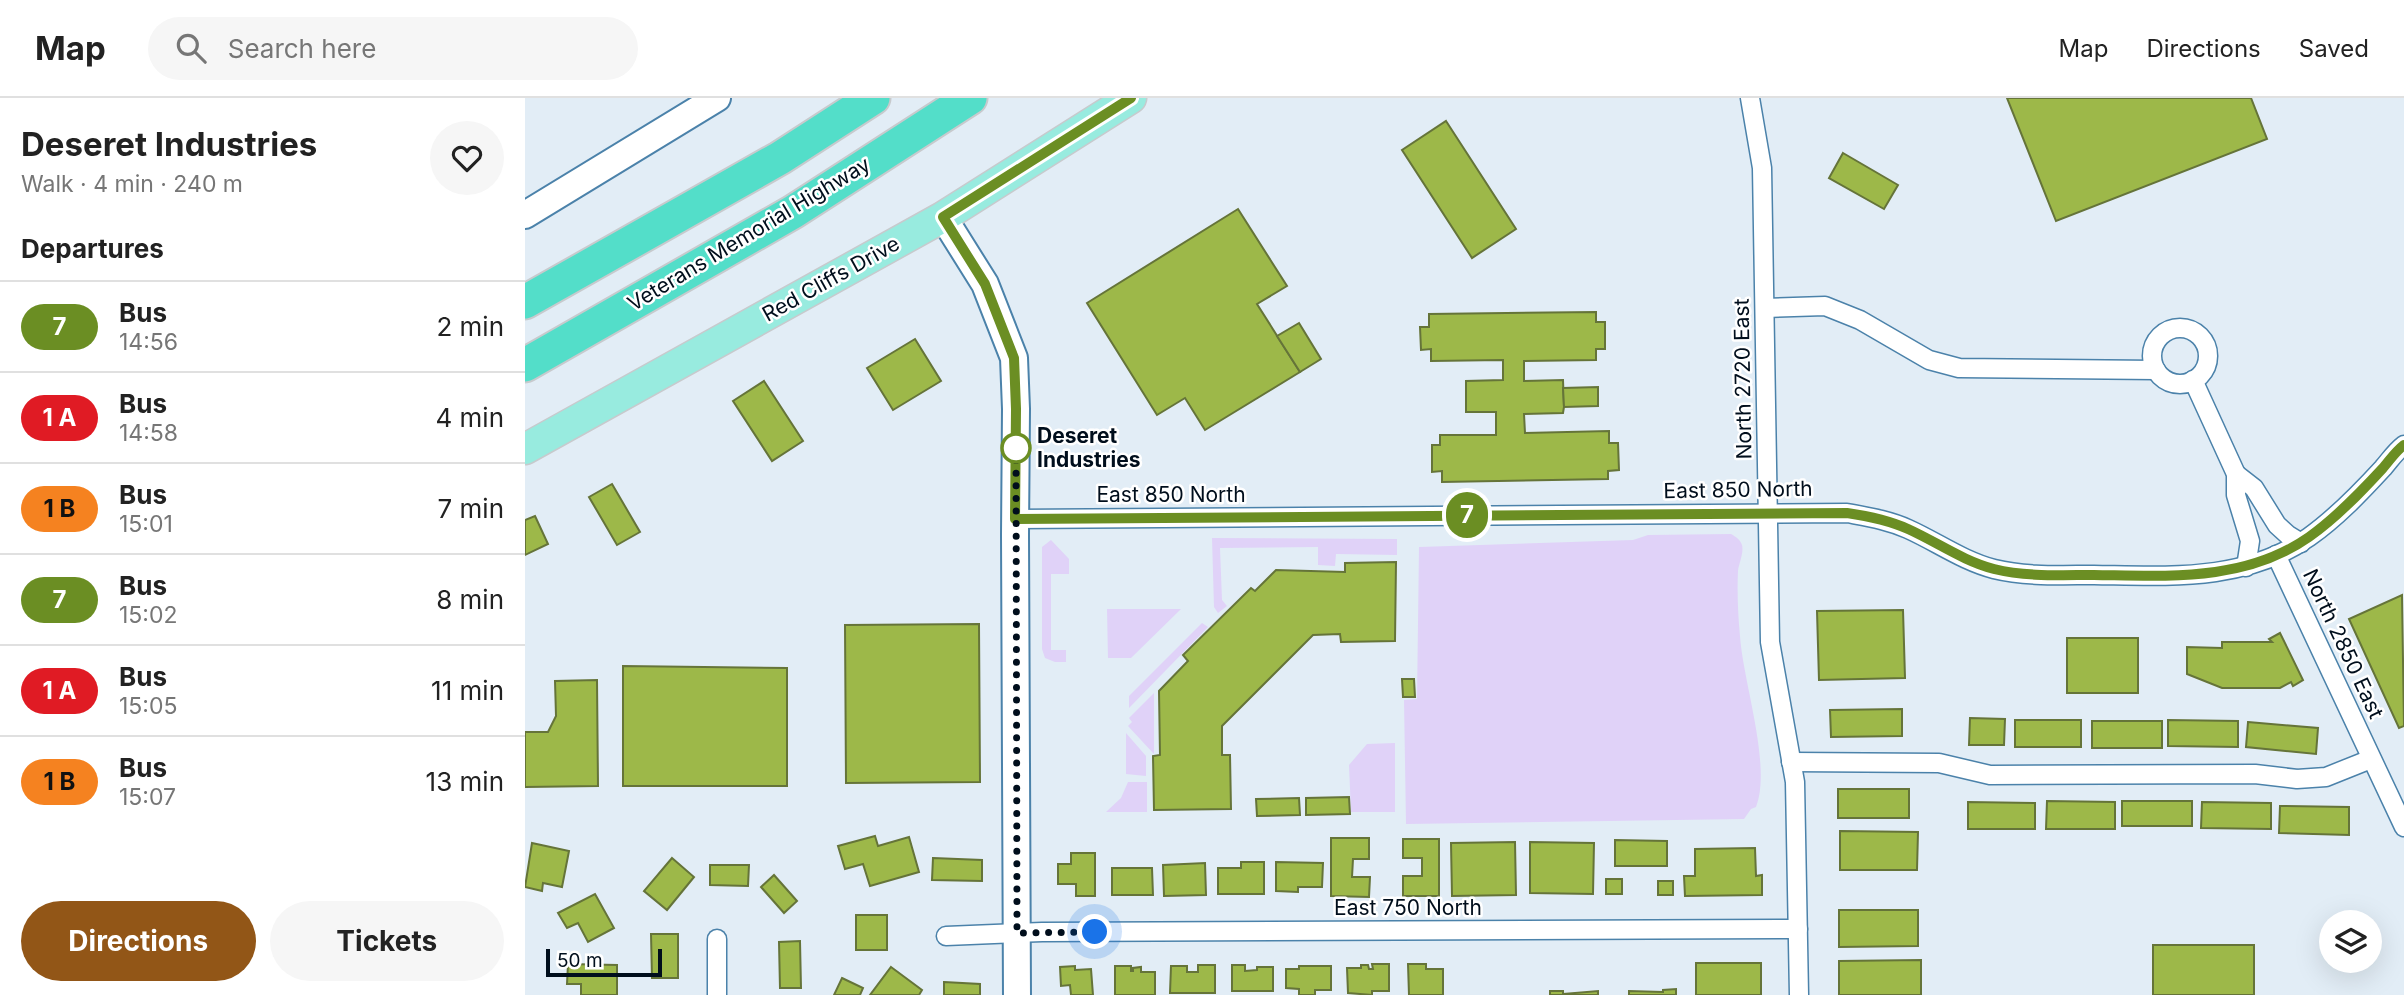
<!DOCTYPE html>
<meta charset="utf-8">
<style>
:root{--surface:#fff;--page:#f6f6f6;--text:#222;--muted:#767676;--line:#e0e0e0;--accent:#925617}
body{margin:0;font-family:Inter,sans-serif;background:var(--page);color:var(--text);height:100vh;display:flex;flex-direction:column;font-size:26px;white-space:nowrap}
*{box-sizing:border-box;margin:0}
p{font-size:23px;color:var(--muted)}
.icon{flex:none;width:38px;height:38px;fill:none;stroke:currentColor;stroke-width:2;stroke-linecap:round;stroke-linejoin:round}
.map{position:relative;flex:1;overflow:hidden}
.side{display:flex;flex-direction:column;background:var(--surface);width:525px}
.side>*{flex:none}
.badge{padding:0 14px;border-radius:23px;font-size:24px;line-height:46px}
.controls{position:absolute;left:1794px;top:812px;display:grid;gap:14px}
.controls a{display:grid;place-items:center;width:63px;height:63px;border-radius:50%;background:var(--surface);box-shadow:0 7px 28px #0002;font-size:35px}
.scale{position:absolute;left:21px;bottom:18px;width:116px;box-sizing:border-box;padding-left:7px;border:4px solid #000e1c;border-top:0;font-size:19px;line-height:24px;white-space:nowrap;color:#000e1c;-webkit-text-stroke:5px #fff;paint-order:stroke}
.you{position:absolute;width:35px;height:35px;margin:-18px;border:5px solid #fff;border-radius:50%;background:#1a73e8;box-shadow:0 0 0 10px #1a73e833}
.map>.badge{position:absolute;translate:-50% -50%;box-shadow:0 0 0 4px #fff}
h2{padding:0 21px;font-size:26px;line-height:63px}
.round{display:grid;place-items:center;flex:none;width:74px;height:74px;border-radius:37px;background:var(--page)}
.summary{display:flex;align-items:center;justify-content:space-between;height:119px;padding:0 21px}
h1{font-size:33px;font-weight:700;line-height:52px}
.primary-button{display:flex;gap:14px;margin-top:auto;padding:14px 21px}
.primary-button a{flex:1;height:80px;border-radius:42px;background:var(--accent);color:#fff;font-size:28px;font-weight:700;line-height:80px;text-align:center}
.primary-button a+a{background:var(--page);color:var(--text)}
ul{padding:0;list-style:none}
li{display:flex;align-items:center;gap:21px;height:91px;padding:0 21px;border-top:2px solid var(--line)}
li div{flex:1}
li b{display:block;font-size:26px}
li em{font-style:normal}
li .badge{min-width:77px;font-weight:700;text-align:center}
header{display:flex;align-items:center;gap:42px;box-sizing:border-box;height:98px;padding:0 35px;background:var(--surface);border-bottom:2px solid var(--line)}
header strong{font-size:33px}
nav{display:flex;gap:38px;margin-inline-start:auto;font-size:24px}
.search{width:490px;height:63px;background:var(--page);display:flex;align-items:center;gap:18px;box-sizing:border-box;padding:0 24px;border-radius:38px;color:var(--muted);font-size:26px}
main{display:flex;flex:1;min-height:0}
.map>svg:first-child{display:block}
</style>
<header>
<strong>Map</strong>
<div class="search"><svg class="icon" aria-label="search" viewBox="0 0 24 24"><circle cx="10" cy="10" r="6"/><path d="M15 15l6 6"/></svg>Search here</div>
<nav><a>Map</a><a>Directions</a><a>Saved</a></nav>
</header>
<main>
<section class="side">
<div class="summary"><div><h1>Deseret Industries</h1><p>Walk · 4 min · 240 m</p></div><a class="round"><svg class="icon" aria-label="heart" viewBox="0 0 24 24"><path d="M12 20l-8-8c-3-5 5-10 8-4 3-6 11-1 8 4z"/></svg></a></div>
<h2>Departures</h2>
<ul>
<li><span class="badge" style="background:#6b8e23;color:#fff">7</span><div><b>Bus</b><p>14:56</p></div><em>2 min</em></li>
<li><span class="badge" style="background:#e01b24;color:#fff">1 A</span><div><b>Bus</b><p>14:58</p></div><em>4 min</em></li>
<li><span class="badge" style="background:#f58220;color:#111">1 B</span><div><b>Bus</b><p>15:01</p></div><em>7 min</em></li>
<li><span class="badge" style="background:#6b8e23;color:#fff">7</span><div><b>Bus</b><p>15:02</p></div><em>8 min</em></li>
<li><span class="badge" style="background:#e01b24;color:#fff">1 A</span><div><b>Bus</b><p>15:05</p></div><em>11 min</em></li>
<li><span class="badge" style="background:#f58220;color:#111">1 B</span><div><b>Bus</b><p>15:07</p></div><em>13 min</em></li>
</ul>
<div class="primary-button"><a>Directions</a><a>Tickets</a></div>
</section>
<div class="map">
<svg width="1879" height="897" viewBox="0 0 1879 897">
<rect width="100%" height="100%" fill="#e2edf6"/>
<g fill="#e0d2f8">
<path d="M1206 436C1211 439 1215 441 1217 447 1219 455 1214 465 1213 473 1212 494 1213 517 1215 538 1218 584 1247 668 1231 709L1226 711 1219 721 881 726 879 602 892 601 894 449 1108 442 1123 437Z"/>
<path d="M687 440 872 441V457L811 456 810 468 793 467V449L695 450 697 502 702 508 693 515 689 509Z"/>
<path d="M526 442 544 461V476H526V552H541V564H530L520 560 517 551V449Z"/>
<path d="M582 511H656L606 560H583Z"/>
<path d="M677 525 683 529 604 610V598Z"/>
<path d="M629 595V656L603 628 607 624 604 620Z"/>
<path d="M601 635 621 658V678L601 676Z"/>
<path d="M870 645V714H826L824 667 842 646Z"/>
<path d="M603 684H622V714H581L596 700Z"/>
</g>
<g fill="#9db849" stroke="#657439" stroke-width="2">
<path d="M1482 0H1726L1742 41 1531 123Z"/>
<path d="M921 23 991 131 947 160 877 52Z"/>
<path d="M1318 55 1373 87 1359 111 1304 80Z"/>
<path d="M713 111 762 188 732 206 775 274 680 332 660 300 632 317 562 205Z"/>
<path d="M1071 214V224H1080V251H1071V262L999 263V283L1038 282 1039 309 1038 315 999 316 1000 335 1084 333V345H1093L1094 372 1083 373V381L917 384V373L907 374V347H915V337H971V314H941V283L978 282V262L906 263V251L896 252 895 229H904V216Z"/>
<path d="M774 225 796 261 775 274 752 238Z"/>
<path d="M390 241 416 283 368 312 342 270Z"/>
<path d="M239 283 278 343 247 363 208 303Z"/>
<path d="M1073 289V308L1039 309 1038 290Z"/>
<path d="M87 386 115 434 92 447 64 399Z"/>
<path d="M10 418 23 446 0 457V422Z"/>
<path d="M871 464 870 543 816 544 815 536 788 537 697 628V657H705L706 711 629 712 628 658 635 657 634 593 663 563 658 557 726 490 730 493 751 472 820 474V465Z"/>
<path d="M1877 497 1879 628 1874 630 1824 521Z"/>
<path d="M1378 512 1380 580 1294 582 1292 513Z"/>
<path d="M454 526 455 684 321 685 320 527Z"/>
<path d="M1755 535 1778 582 1768 588 1766 584 1755 590H1697L1662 576V549L1697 550V544H1747L1744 541Z"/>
<rect x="1542" y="540" width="71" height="55"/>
<path d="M98 568 262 570V688H98Z"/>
<path d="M877 581H889L890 599H878Z"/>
<path d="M72 582 73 688 0 689V634H23L31 618 30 583Z"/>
<path d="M1377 611V638L1306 639 1305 612Z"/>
<path d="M1445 620 1480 621 1479 647H1444Z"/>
<rect x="1490" y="622" width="66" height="27"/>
<path d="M1643 622 1713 623V649L1643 648Z"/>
<rect x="1567" y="623" width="70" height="27"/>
<path d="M1723 624 1793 630 1791 656 1721 649Z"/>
<rect x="1313" y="691" width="71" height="29"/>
<path d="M824 699 825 716 781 717V700Z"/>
<path d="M774 700 775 717 732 718 731 701Z"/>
<path d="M1522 703 1590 704V731H1521Z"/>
<rect x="1597" y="703" width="70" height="25"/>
<path d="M1443 704 1510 705V731H1443Z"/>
<path d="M1677 704 1746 705V731L1676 730Z"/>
<path d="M1755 708 1824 709V737L1754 735Z"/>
<path d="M1315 733 1393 734 1392 772H1315Z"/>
<path d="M350 738 353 748 384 739 394 774 345 788 338 766 320 771 313 748Z"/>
<path d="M806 740H844V761H828L827 779H845L844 799 806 798Z"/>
<path d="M878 741H914V798H878V778H897V760H878Z"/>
<path d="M1090 742 1142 743V768H1090Z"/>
<path d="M990 744 991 797 927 798 926 745Z"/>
<path d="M1005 744 1069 745 1068 796 1005 795Z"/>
<path d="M7 745 44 753 37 789 18 785 17 793 0 789Z"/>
<path d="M1230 750 1231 778 1237 777V797L1160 798 1159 778H1170V751Z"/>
<path d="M546 755H570V798H551V786H533V766H546Z"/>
<path d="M147 760 169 779 142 812 119 793Z"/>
<path d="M408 760 457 762V783L407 782Z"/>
<path d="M716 764H739V796H693V770H716Z"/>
<path d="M751 764 798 765 797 789H773V794L751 793Z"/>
<path d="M680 765 681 797 639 798 638 767Z"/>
<path d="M185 767H224L223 788 185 787Z"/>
<path d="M587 770H627L628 797H587Z"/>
<path d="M249 777 272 803 259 815 236 789Z"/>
<rect x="1081" y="781" width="16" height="15"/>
<rect x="1133" y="783" width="15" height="14"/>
<path d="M70 796 89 830 63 844 53 825 42 830 33 815Z"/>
<path d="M1314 812H1393V848L1314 849Z"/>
<rect x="331" y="817" width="31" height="35"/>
<path d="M126 836H153V880H127Z"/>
<path d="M275 843 276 890H255L254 844Z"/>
<rect x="1628" y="847" width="101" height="50"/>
<path d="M1396 862V897H1314V863Z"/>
<rect x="1171" y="865" width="65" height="32"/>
<path d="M43 866 92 867V897H56V886H42Z"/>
<path d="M847 866H864V893H847V897L823 895 822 870H836V867H843L844 871H848Z"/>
<path d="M883 866H901V871H918V897H884Z"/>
<path d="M673 867H690V895H645L646 868H662V874H673Z"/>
<path d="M707 867H720V873L732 872V869H748V893H707Z"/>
<path d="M550 868V872L566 871 568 897H546L545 887 536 888 535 869Z"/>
<path d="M590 868H606V873H608V870L616 869V874H630V897H590Z"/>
<path d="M774 868H806V892H790V897H774V891L761 890V871H774Z"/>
<path d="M366 869 397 892 394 897H345Z"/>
<path d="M317 880 338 890 335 897H309Z"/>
<path d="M419 884 455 886V897H419Z"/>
<path d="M1151 891V897H1104V893L1138 894V892Z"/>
<path d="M1025 893H1038V896L1073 893V897H1025Z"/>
</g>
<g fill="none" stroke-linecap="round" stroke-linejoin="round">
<defs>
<g id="street">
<path d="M1225 0 1237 70 1245 544 1270 684 1274 897"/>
<path d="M1240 210 1300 208 1335 222 1404 262 1434 270 1631 272"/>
<circle cx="1655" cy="258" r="28"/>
<path d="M1668 282 1711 376V397L1725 443 1721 469"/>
<path d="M1711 376 1729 390 1752 427 1763 437 1776 445"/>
<path d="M490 421 1322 415C1343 419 1363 422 1383 431 1412 444 1438 463 1469 471 1502 479 1536 477 1569 477 1644 478 1720 484 1784 439 1811 420 1835 395 1858 370 1865 362 1870 354 1879 347"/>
<path d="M1751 457 1879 729"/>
<path d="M1266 664 1414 665 1465 677 1730 676 1772 681 1801 679 1846 661"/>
<path d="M421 838 517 834 1273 831"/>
<path d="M192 841V897"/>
</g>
<g id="secondary">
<path d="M0 117 192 0"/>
<path d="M418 119 460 186 489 260 491 311 490 437 492 897"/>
</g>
<path id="primary" d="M0 351 418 119 606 0"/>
<g id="highway">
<path d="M0 204 255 60 348 0"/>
<path d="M0 267 268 114 445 0"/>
</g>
</defs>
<use href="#street" stroke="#4b82aa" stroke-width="21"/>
<use href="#secondary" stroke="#4b82aa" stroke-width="30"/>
<use href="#primary" stroke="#c7cacd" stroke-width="33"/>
<use href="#highway" stroke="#c7cacd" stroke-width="37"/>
<use href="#street" stroke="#fff" stroke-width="18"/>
<use href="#secondary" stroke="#fff" stroke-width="26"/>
<use href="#primary" stroke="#98ebdf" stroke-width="30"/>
<use href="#highway" stroke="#53dec9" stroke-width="33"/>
</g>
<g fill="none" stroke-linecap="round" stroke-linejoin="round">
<defs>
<path id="line" d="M606 0 418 119 460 186 489 260 491 311 490 421 1322 415C1343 418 1363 422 1383 431 1412 444 1438 463 1469 471 1502 479 1536 477 1569 477 1644 478 1720 484 1784 439 1811 420 1835 395 1858 370 1865 362 1870 354 1879 347"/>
</defs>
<use href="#line" stroke="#fff" stroke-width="16"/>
<use href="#line" stroke="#6b8e23" stroke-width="10"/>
<path stroke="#000e1c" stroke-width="7" stroke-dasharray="0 12.6" d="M491 350 492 835 570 834"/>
</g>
<circle fill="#fff" stroke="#6b8e23" stroke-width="3.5" cx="491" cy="350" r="14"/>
<g text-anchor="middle" stroke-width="5" stroke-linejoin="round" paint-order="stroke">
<g font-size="21" fill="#000e1c" stroke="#fff">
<text transform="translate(224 136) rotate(-31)" y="7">Veterans Memorial Highway</text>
<text transform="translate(306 181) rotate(-29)" y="7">Red Cliffs Drive</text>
<text transform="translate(1218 281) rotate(-91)" y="7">North 2720 East</text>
<text transform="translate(1213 392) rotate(-1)" y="7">East 850 North</text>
<text x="646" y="404">East 850 North</text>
<text transform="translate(1818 546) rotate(65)" y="7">North 2850 East</text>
<text x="883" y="817">East 750 North</text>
</g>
<g font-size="21" font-weight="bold" fill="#000e1c" stroke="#fff" text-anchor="start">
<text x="512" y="345">Deseret<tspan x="512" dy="24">Industries</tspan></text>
</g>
</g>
</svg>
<div class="controls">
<a><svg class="icon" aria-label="layers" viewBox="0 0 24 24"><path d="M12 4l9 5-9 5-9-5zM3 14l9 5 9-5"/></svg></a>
</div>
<div class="scale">50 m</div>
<div class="you" style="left:570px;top:834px"></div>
<b class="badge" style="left:942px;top:417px;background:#6b8e23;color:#fff">7</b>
</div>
</main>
